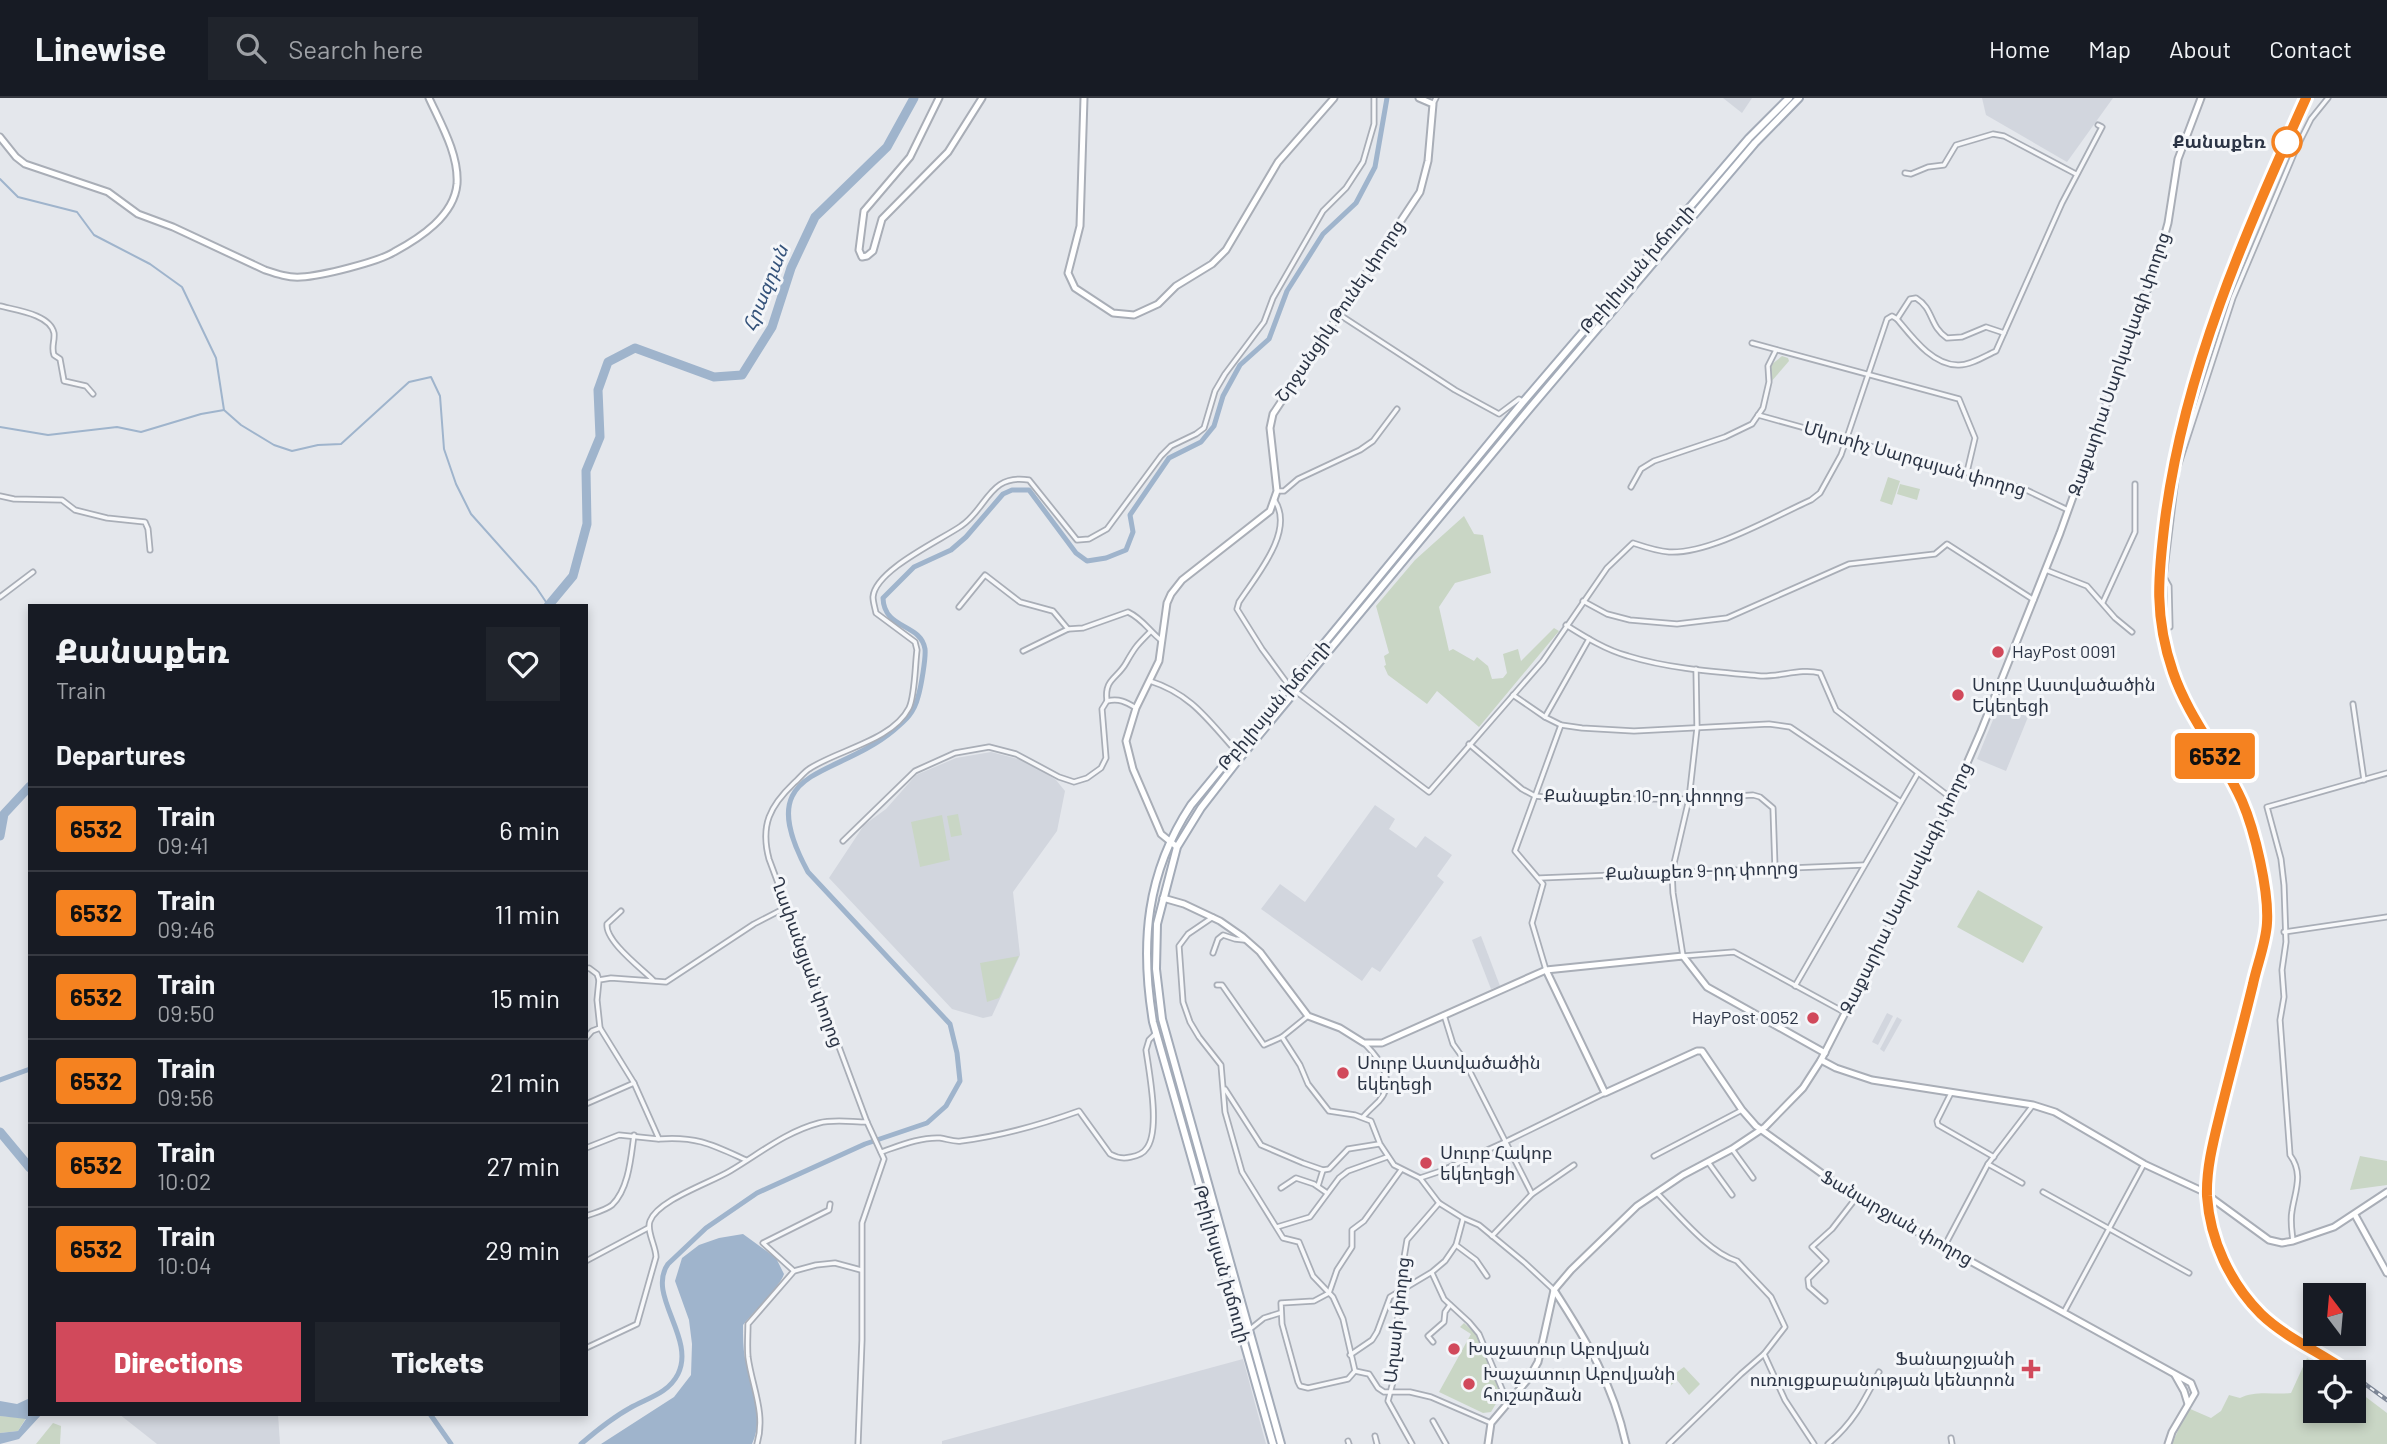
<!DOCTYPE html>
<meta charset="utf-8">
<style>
:root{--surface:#171b24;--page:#20242c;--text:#f1f3f6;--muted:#9ea1a6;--line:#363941;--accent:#d1495b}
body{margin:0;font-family:Barlow,"Noto Sans Armenian",sans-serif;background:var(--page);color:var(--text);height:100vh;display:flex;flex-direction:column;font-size:26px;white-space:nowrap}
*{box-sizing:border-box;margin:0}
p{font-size:23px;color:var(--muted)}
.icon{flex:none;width:38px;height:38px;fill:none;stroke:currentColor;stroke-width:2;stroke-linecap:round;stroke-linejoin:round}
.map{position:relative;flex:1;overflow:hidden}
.panel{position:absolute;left:28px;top:506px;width:560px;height:812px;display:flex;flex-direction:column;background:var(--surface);border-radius:0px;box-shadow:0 4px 10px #0003}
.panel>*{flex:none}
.badge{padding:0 14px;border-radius:5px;font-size:24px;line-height:46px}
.needle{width:46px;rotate:344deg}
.tools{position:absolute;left:2303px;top:1185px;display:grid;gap:14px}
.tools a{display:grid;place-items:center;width:63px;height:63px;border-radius:0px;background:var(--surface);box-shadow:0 4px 10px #0003;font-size:35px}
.map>.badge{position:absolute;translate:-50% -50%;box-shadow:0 0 0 4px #fff}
h2{padding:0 28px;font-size:26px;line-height:63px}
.round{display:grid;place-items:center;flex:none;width:74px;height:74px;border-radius:0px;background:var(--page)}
.head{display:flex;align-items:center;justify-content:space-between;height:119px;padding:0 28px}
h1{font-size:33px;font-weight:800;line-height:52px}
.action{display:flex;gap:14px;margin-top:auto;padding:14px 28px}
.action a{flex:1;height:80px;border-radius:0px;background:var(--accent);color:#fff;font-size:28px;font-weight:800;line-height:80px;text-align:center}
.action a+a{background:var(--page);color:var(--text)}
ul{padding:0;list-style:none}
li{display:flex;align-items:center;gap:21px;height:84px;padding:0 28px;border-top:2px solid var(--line)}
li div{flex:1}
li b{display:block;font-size:26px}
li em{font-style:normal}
li .badge{min-width:77px;font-weight:700;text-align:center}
header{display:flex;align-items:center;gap:42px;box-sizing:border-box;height:98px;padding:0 35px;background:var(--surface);border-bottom:2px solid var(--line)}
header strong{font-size:33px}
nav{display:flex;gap:38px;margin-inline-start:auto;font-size:24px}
.search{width:490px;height:63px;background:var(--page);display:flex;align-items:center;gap:18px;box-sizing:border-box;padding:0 24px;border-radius:0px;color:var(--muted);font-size:26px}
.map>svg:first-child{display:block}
</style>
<header>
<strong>Linewise</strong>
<div class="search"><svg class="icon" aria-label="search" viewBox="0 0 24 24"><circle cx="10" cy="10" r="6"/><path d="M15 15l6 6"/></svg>Search here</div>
<nav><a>Home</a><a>Map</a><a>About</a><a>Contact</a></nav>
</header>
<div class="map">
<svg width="2387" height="1346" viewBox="0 0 2387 1346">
<rect width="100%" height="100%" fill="#e4e7ec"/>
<g fill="#d2d6de">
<path d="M1723 0H1752L1742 15Z"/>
<path d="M1982 0H2113L2067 64 1986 17Z"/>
<path d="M1999 607 2028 619 2006 673 1977 661Z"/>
<path d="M991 654 1029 664 1056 682 1065 693 1057 733 1013 794 1020 857 992 918 983 920 952 911 829 780 864 727 886 711 916 677 956 660Z"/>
<path d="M1375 707 1395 721 1389 731 1416 750 1425 738 1452 757 1437 778 1444 784 1380 874 1372 869 1362 883 1261 811 1280 786 1305 804Z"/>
<path d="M1481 838 1500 888 1491 891 1472 842Z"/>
<path d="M1887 915 1893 918 1878 947 1872 944Z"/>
<path d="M1897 919 1902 922 1884 954 1880 951Z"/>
<path d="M1243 1261 1266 1346H942V1343Z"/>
<path d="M119 1316H278L280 1346H157Z"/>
</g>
<g fill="#c9d6c5">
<path d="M1782 258 1788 260 1789 263 1771 284V267Z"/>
<path d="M1888 379 1900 383 1892 407 1880 403Z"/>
<path d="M1900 386 1920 391 1917 402 1897 396Z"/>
<path d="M1464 418 1474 436 1483 437 1491 475 1455 485 1439 509 1449 553 1453 551 1474 563 1477 559 1488 568 1492 581 1503 580 1507 575 1503 556 1518 551 1521 563 1554 530 1559 533 1479 629 1437 593 1427 606 1388 577 1384 568 1386 567 1384 558 1389 555 1376 508 1415 462Z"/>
<path d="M958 716 962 737 951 739 947 718Z"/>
<path d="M942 717 950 762 920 769 911 724Z"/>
<path d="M1978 792 2043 829 2023 865 1957 829Z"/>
<path d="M1019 858 999 900 987 904 980 865Z"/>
<path d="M2360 1058 2387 1063V1087L2350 1092Z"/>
<path d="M1464 1225 1476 1236 1501 1297 1491 1314 1483 1315 1439 1294 1471 1236 1460 1229Z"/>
<path d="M2307 1260 2329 1274H2315V1312H2354V1290L2387 1315V1346H2172L2188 1310 2211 1320 2221 1313 2229 1297 2240 1300C2256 1292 2273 1297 2291 1295Z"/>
<path d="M1684 1269 1700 1286 1689 1297 1677 1282 1670 1288 1666 1282Z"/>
<path d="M0 1318 26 1320 18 1333 0 1335Z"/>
<path d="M53 1325 61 1328 60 1346H36Z"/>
</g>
<g fill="#9fb4cc">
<path d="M743 1136 776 1160 784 1176C780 1189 753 1214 743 1227 743 1238 743 1250 745 1260 750 1288 765 1319 752 1346H601L674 1299 691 1277 692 1246 689 1222 675 1183 682 1160 699 1147 719 1140Z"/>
<path d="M30 1300V1316H42L19 1341 0 1346V1335L18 1333 26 1321 0 1318V1303L17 1306Z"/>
</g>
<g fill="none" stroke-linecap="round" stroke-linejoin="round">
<g stroke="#9fb4cc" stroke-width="2">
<path d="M0 81 18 99 77 114 94 137 150 166 182 189 216 260 224 312 241 327 274 347 292 353 318 347 341 346 409 284 431 279 440 298 444 351 456 386 471 416 536 489 548 507"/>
<path d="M0 329 48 337 117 329 141 334 201 316 224 312"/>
</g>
<g stroke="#9fb4cc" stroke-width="5">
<path d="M0 982 30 971"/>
<path d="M430 1316 451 1346"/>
<path d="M581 1346C596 1333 612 1320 630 1310 647 1300 668 1296 678 1276 696 1240 646 1197 668 1166L706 1130 757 1095 865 1046 927 1025 946 1008 960 983 957 955 950 926 808 774C750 667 833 683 894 632 906 622 914 615 918 599 921 589 926 560 925 551 921 525 884 532 883 500L914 469 951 452 966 439 1003 396 1012 392H1029L1076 455 1087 463 1106 460 1126 452 1133 434 1130 417 1169 360 1201 344 1214 328 1223 298 1240 267 1269 241 1287 193 1323 136 1356 105 1375 69 1387 0"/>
</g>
<g stroke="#9fb4cc" stroke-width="9">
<path d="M548 508 573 478 587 426 586 373 600 339 598 292 608 264 635 250 714 279 742 277 772 229 791 170 815 119 887 49 914 0"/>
<path d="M0 738 4 716 30 688"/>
<path d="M0 1034 30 1070"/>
</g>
<defs>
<g id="street">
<path d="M1433 6 1436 0"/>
<path d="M1905 75 1911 76 1928 69 1944 67 1956 47 1993 36 2004 38 2076 76"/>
<path d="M0 208C15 212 50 216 54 235 55 243 51 249 54 257L60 261 64 283 86 288 93 296"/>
<path d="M1340 217 1455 292 1499 316 1519 301 1522 303"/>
<path d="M1897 221 1910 201 1916 200C1934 211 1929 228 1947 240L1962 239 1986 229 2004 235"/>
<path d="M1752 245 1959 301 1975 340 1967 374"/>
<path d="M1758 317 2022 390 2068 412"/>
<path d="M1631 389 1641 371 1654 363 1725 339 1752 326 1763 310 1769 284 1768 268 1776 252"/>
<path d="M1277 393H1284L1298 381 1360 352 1373 343 1397 311"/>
<path d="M0 398 14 401 62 402 75 412 107 420 145 424 148 431 150 452"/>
<path d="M1275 403C1295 434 1255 479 1239 504L1237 511 1262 551 1290 589 1429 694 1543 563 1607 470 1633 445C1645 449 1656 453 1669 454 1710 456 1773 419 1811 402L1820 395 1841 357 1887 221 1892 218 1897 221C1912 239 1933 268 1959 267 1971 267 1985 258 1996 253L2062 105 2102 29 2098 27"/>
<path d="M2046 472 2087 488 2115 520 2132 534"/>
<path d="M0 499 33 474"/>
<path d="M1583 503 1607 516 1630 522 1677 526 1727 520 1849 466 1935 456 1947 446 2034 502"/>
<path d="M2103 504 2135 434V386"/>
<path d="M959 509 985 477 1020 504 1053 513 1068 531 1083 530 1128 514C1143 521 1149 533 1162 543"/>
<path d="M1566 527C1585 539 1606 552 1628 558 1670 571 1718 574 1761 578 1780 579 1801 570 1820 575L1836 612 1951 700"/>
<path d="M2170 529 2169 488 2164 479 2177 372 2233 200 2296 51 2311 21 2328 0"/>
<path d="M1023 553 1068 531"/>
<path d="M1696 571 1697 630 1689 701 1672 774 1673 795 1683 858 1734 854 1844 914"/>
<path d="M1150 583C1191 596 1208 622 1236 653"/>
<path d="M1513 597 1545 619 1561 627 1582 630 1634 633 1769 626 1790 629 1901 704"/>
<path d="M1107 603C1104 581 1117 581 1126 565 1135 549 1137 547 1150 534"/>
<path d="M2353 606 2364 682"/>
<path d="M1545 619 1589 541"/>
<path d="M1469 646 1522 691 1535 698 1565 701H1689L1753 697 1760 699 1773 710 1775 770"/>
<path d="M843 743 915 673 955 655 989 649 1016 656 1059 679 1074 684 1087 680 1101 670 1106 660 1102 611 1107 603C1119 600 1126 604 1136 610"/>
<path d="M1540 780 1864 767"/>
<path d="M621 813 607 826C605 843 641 870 653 882"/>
<path d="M1213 819 1188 836 1179 848 1183 904 1190 924 1199 939 1221 967 1225 1014 1242 1074 1283 1140 1299 1144 1313 1178 1333 1199 1343 1221 1355 1273"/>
<path d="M2284 834 2387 819"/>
<path d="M1213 855 1218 841 1223 837 1235 841 1244 842"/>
<path d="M586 871 589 870 597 876 599 882"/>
<path d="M1546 872 1532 825 1543 786 1515 753 1561 627"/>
<path d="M1217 887H1222L1264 947 1282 939 1308 918"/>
<path d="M1795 888 1918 675"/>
<path d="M1444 917 1453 946 1463 960 1532 1096"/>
<path d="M1282 939 1300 967 1308 986 1329 1013 1355 1017 1371 1023 1380 1046 1394 1067 1420 1080 1439 1105 1463 1120 1479 1127 1525 1165 1554 1192"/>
<path d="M586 940 592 933 600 930"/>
<path d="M1225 991 1261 1047 1303 1065 1323 1072 1329 1071 1348 1051 1379 1046"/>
<path d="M1951 995 1937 1023 1938 1027 1994 1059"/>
<path d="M586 1006 634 985"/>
<path d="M1363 1019C1368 1013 1374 1008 1379 1003 1397 983 1379 960 1365 946"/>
<path d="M586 1050 619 1037 658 1041"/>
<path d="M1732 1051 1753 1080"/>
<path d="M881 1054C899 1048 920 1039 940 1040 947 1041 954 1044 961 1043 1002 1038 1040 1027 1079 1013L1110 1056C1117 1060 1123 1061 1131 1059 1136 1058 1143 1056 1146 1051 1161 1034 1149 974 1146 952L1149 942 1155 936"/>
<path d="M1654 1058 1742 1012"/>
<path d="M746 1062C713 1047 697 1038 659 1041L634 985 600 930 597 902 599 882 611 880 666 884 754 826 785 810"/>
<path d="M1708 1064 1732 1097"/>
<path d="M1988 1066 2022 1085"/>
<path d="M1420 1080 1441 1073 1505 1044 1605 995"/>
<path d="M1318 1088 1323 1072"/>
<path d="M1281 1090 1296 1080 1314 1086 1327 1095"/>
<path d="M2043 1094 2189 1175"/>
<path d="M1657 1095C1678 1116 1708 1154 1737 1163L1771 1199 1785 1229 1764 1256 1741 1276 1669 1346"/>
<path d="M586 1118C594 1115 606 1112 612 1107 629 1091 631 1058 634 1037"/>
<path d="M1277 1129 1310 1119 1339 1080 1348 1073 1387 1059"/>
<path d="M1492 1138 1532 1096 1574 1067"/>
<path d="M2293 1143C2292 1133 2290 1123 2292 1113 2295 1093 2304 1076 2290 1057L2280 922 2284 899 2282 872 2286 844 2284 787 2281 761 2267 709 2387 675"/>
<path d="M1456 1147 1476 1162 1487 1178"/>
<path d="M1944 1149 1988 1066 2033 1007"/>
<path d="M586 1163 648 1130"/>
<path d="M794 1173 763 1145 829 1112 830 1106"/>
<path d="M1432 1175 1444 1201 1469 1224 1479 1236 1504 1296 1511 1301"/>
<path d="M1329 1195 1314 1203 1281 1205 1282 1226 1298 1284 1300 1288 1308 1290 1348 1281 1355 1273"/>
<path d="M1329 1195 1337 1172 1352 1149V1132L1364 1123 1401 1072"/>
<path d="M1825 1203 1809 1189 1808 1181 1826 1163 1812 1149 1832 1131 1856 1100"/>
<path d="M2064 1214 2144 1066"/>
<path d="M1249 1232 1264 1220 1280 1215"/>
<path d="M1433 1244 1428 1238 1444 1224 1445 1214 1450 1207"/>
<path d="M586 1250 637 1226 656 1159C656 1148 646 1133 650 1123 658 1102 710 1085 730 1073 759 1056 785 1034 819 1025 833 1021 852 1024 867 1024"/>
<path d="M1764 1256 1785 1302 1814 1346"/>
<path d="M1350 1257 1372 1242 1377 1234 1390 1199 1432 1174 1445 1163 1456 1147 1463 1121"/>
<path d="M1355 1273 1369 1276 1378 1290 1384 1294H1410L1431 1299 1491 1325"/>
<path d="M1433 1323 1446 1346"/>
<path d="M1375 1338 1377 1346"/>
<path d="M1951 1340 1952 1346"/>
<path d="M1348 1343 1349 1346"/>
<path d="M757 1346C766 1315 752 1289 748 1259 747 1248 748 1236 748 1226L794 1173 816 1167 835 1165 861 1172"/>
<path d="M858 1346 862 1242V1125L884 1061 867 1024 769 761C760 727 770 708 794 685 799 681 804 674 809 671 837 652 892 643 909 610 915 598 915 567 917 552L915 544 876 515C875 510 873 504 873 499 875 472 941 442 961 428 987 411 989 375 1029 382L1077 442 1089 441 1107 431 1161 358 1171 348 1196 336 1204 330 1215 293 1225 276 1264 224 1273 200 1323 113 1346 90 1363 64 1374 26V0"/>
<path d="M1412 1346 1388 1303 1395 1276 1399 1189 1407 1142 1439 1105"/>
<path d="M1828 1346C1854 1324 1864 1303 1879 1274"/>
</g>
<g id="secondary">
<path d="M939 0 910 59 864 113 859 152 862 159 867 158 873 153 882 121 948 54 982 0"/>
<path d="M1084 0 1080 128 1068 175 1075 190 1113 215 1134 217 1158 206 1176 188 1212 166 1226 152 1278 64 1334 0"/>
<path d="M0 39 16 59 25 66 108 94 138 116 173 129 265 172C277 176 289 180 301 179 321 178 378 164 394 154 420 140 454 118 457 86 459 57 441 26 429 0"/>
<path d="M1177 749 1161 736 1133 671 1126 643 1136 610 1159 563 1167 505 1171 496 1182 482 1270 413 1277 393 1270 330 1273 316 1420 94 1428 63 1433 6 1419 0"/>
<path d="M1163 800 1184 806 1220 823 1243 839 1260 854 1308 918 1340 930 1364 945H1382L1546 872 1683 858 1707 889 1825 955"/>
<path d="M1546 872 1605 995 1697 953H1702L1742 1012 1756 1028 1856 1100 2191 1285 2195 1295 2172 1334 2168 1346"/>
<path d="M1821 962 1836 970 1872 982 2033 1007 2055 1014 2144 1066 2202 1093 2269 1142 2282 1145 2293 1143 2334 1129 2387 1094"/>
<path d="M2355 1117 2387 1175"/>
<path d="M1554 1192C1587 1243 1613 1286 1626 1346"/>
<path d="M2175 1277 2184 1293 2188 1306"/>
<path d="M1488 1346 1491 1325 1529 1280 1538 1264 1554 1192 1571 1172 1637 1108 1683 1077 1732 1051 1765 1029 1803 990 1821 962 1934 741 1981 633 2060 435 2157 165 2168 125 2178 61 2201 0"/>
</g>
<g id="primary">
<path d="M1273 1346 1153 924C1140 845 1146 775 1191 707L1523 304 1749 40 1789 0"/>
<path d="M1281 1346 1162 921 1156 871 1157 826 1177 749 1201 710 1239 661 1530 310 1755 45 1799 0"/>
</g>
</defs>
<use href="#street" stroke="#a9aeb7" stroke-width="7"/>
<use href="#secondary" stroke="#a9aeb7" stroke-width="9"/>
<use href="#primary" stroke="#a3abb8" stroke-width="10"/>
<use href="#street" stroke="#f7f8fa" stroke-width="3.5"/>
<use href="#secondary" stroke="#fff" stroke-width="5"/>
<use href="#primary" stroke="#fff" stroke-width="6"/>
<defs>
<g id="rail">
<path d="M2306 0 2243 145 2207 238 2171 375 2158 481 2162 541 2175 578 2188 610 2242 703 2264 780 2267 827 2212 1051 2207 1097 2218 1152 2233 1181 2247 1201 2264 1219 2290 1238 2348 1274"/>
<path d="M2354 1278 2387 1302"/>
</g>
</defs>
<use href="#rail" stroke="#7d8696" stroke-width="4.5"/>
<use href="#rail" stroke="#f4f6f9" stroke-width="2" stroke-dasharray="5" stroke-linecap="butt"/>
</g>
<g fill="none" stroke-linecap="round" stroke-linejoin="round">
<defs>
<path id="line" d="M2306 0C2245 136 2184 273 2165 422 2158 479 2154 519 2173 574 2189 621 2222 658 2242 703 2255 733 2269 793 2267 825 2266 845 2257 867 2253 886 2243 927 2232 968 2222 1008 2215 1037 2206 1068 2207 1098 2210 1142 2230 1185 2261 1216 2286 1240 2320 1254 2348 1274"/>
</defs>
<use href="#line" stroke="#fff" stroke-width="16"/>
<use href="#line" stroke="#f58220" stroke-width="10"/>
</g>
<circle fill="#fff" stroke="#f58220" stroke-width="3.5" cx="2287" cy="44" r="14"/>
<g fill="#d1495b" stroke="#f4f6f9" stroke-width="2.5">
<circle cx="1998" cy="554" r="7"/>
<circle cx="1958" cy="597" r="7"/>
<circle cx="1813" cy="920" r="7"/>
<circle cx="1343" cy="975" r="7"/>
<circle cx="1426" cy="1065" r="7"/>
<circle cx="1454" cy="1251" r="7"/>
<path d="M2027.5 1260.5h7v7h7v7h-7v7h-7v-7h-7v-7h7z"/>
<circle cx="1469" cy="1286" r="7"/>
</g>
<g text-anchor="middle" stroke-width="6" stroke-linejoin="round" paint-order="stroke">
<g font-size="18" font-weight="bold" fill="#2b3445" stroke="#f4f6f9" text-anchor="end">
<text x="2266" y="50">Քանաքեռ</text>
</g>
<g font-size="18" fill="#2b3445" stroke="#f4f6f9">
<text transform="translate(1637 171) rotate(-49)" y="6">Թբիլիսյան խճուղի</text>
<text transform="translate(1340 213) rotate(-56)" y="6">Շրջանցիկ Թունել փողոց</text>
<text transform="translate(2119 266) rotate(-71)" y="6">Զաքարիա Սարկավագի փողոց</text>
<text transform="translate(1915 361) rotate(16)" y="6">Մկրտիչ Սարգսյան փողոց</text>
<text transform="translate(1274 607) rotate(-50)" y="6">Թբիլիսյան խճուղի</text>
<text x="1644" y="704">Քանաքեռ 10-րդ փողոց</text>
<text transform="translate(1702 773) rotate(-2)" y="6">Քանաքեռ 9-րդ փողոց</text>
<text transform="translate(1906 790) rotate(-64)" y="6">Զաքարիա Սարկավագի փողոց</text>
<text transform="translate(807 864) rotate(70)" y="6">Ղափանցյան փողոց</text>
<text transform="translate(1897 1120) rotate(30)" y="6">Ֆանարջյան փողոց</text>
<text transform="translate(1222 1166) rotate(74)" y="6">Թբիլիսյան խճուղի</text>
<text transform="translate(1397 1222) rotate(-84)" y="6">Աղասի փողոց</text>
</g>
<g font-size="18" fill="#2b3445" stroke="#f4f6f9" text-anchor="start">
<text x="2012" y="560">HayPost 0091</text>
<text x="1972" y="593">Սուրբ Աստվածածին<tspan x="1972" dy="21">Եկեղեցի</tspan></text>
<text x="1799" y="926" text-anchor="end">HayPost 0052</text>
<text x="1357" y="971">Սուրբ Աստվածածին<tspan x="1357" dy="21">եկեղեցի</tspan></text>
<text x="1440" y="1061">Սուրբ Հակոբ<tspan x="1440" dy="21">եկեղեցի</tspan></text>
<text x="1468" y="1257">Խաչատուր Աբովյան</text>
<text x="2015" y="1267" text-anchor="end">Ֆանարջյանի<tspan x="2015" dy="21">ուռուցքաբանության կենտրոն</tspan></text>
<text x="1483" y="1282">Խաչատուր Աբովյանի<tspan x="1483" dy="21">հուշարձան</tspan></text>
</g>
<g font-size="19" font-style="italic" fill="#34527a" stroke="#f4f6f9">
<text transform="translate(765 190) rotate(-68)" y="7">Հրազդան</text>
</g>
</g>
</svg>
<div class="tools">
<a><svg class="needle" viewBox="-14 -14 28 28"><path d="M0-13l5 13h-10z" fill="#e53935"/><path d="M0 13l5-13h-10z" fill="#9ea1a6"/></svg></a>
<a><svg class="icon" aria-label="locate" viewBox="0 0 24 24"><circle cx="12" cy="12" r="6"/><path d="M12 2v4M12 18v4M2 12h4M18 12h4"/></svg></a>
</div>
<b class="badge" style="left:2215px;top:658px;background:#f58220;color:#111">6532</b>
<section class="panel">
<div class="head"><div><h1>Քանաքեռ</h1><p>Train</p></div><a class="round"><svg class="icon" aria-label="heart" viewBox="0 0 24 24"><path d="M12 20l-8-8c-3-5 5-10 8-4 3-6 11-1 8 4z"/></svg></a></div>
<h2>Departures</h2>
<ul>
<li><span class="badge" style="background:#f58220;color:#111">6532</span><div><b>Train</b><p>09:41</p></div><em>6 min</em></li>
<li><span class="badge" style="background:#f58220;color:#111">6532</span><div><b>Train</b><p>09:46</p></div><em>11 min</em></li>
<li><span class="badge" style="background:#f58220;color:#111">6532</span><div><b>Train</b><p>09:50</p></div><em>15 min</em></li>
<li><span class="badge" style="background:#f58220;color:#111">6532</span><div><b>Train</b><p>09:56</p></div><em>21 min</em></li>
<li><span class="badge" style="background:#f58220;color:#111">6532</span><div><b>Train</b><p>10:02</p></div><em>27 min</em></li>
<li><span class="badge" style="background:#f58220;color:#111">6532</span><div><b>Train</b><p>10:04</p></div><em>29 min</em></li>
</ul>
<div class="action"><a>Directions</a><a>Tickets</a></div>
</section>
</div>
